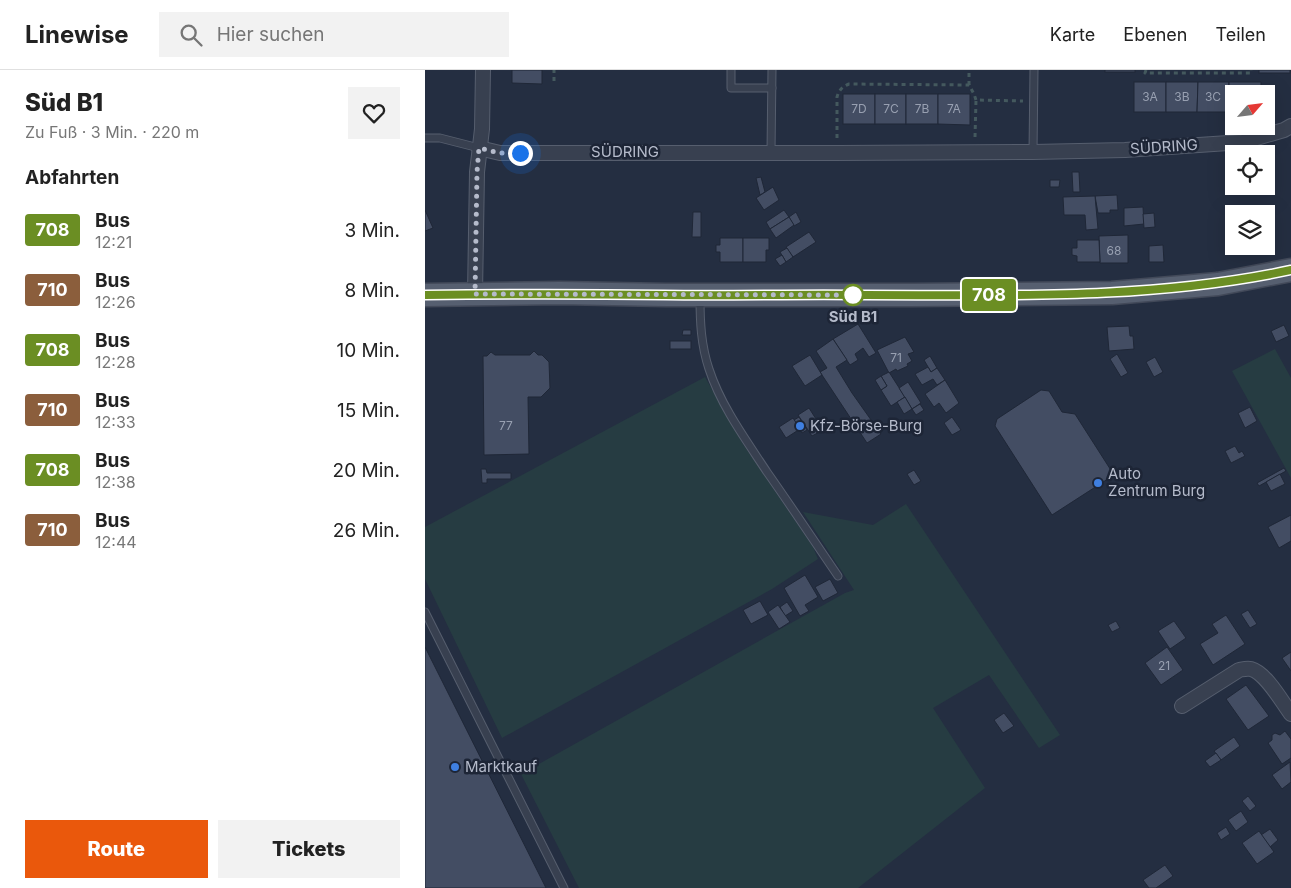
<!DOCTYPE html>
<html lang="de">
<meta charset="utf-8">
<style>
:root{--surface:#fff;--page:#f2f2f2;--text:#222;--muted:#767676;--line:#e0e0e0;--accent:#ea580c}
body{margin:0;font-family:Inter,sans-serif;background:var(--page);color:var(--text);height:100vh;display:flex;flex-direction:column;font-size:19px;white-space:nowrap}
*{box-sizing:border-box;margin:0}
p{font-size:16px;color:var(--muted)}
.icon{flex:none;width:28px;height:28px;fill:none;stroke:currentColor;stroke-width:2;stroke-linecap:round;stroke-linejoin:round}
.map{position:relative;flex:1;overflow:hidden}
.details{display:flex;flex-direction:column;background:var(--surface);width:425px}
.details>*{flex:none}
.badge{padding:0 10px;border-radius:4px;font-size:18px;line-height:32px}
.needle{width:32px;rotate:62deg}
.tools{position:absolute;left:800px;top:15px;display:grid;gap:10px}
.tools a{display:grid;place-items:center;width:50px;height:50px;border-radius:0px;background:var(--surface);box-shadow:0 5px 20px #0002;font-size:25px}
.you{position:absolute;width:25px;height:25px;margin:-12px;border:4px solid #fff;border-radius:50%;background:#1a73e8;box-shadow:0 0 0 8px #1a73e833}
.map>.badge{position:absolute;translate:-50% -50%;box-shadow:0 0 0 2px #fff}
h2{padding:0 25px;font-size:19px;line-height:45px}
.round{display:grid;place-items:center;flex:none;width:52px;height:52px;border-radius:0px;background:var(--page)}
.summary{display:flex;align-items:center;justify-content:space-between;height:85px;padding:0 25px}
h1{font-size:24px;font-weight:800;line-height:38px}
.button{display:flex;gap:10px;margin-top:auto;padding:10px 25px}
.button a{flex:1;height:58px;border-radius:0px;background:var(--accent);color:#fff;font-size:20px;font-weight:800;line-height:58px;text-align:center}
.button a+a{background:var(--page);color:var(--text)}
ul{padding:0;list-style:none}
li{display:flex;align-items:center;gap:15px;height:60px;padding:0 25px}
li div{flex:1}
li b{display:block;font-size:19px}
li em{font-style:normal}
li .badge{min-width:55px;font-weight:700;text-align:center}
header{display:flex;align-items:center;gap:30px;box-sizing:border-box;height:70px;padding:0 25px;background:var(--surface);border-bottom:1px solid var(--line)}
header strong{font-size:24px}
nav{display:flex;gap:28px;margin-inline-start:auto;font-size:18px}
.search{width:350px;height:45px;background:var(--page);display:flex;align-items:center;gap:12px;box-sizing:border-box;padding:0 18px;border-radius:0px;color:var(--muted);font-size:19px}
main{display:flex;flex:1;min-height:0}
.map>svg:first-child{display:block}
</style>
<header>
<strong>Linewise</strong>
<div class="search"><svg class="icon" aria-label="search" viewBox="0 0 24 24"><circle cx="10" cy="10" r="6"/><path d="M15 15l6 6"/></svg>Hier suchen</div>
<nav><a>Karte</a><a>Ebenen</a><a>Teilen</a></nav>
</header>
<main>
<section class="details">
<div class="summary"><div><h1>Süd B1</h1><p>Zu Fuß · 3 Min. · 220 m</p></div><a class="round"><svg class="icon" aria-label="heart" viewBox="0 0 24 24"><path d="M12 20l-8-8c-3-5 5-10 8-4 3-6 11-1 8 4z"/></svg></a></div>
<h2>Abfahrten</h2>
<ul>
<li><span class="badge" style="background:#6b8e23;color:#fff">708</span><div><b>Bus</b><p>12:21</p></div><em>3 Min.</em></li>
<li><span class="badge" style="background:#8b5e3c;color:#fff">710</span><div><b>Bus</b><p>12:26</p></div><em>8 Min.</em></li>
<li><span class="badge" style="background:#6b8e23;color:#fff">708</span><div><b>Bus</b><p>12:28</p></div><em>10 Min.</em></li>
<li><span class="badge" style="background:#8b5e3c;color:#fff">710</span><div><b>Bus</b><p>12:33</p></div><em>15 Min.</em></li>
<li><span class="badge" style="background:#6b8e23;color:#fff">708</span><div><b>Bus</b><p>12:38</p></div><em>20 Min.</em></li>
<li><span class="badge" style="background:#8b5e3c;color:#fff">710</span><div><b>Bus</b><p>12:44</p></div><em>26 Min.</em></li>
</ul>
<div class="button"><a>Route</a><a>Tickets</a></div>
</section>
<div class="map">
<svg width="866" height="818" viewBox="0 0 866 818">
<rect width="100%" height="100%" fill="#242e41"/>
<g fill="#263c42">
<path d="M850 279 866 308V408L807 301Z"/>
<path d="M280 307 318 374 388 477 393 489 347 519 77 668 0 509V457Z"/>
<path d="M481 434 635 665 614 678 564 605 508 638 560 718 433 818H154L96 704 420 523 429 520 378 442 448 455Z"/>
</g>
<g fill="#434d63" stroke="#1f2737">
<path d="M87 0H117V14L87 13Z"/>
<rect x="680" y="0" width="30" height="2"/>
<rect x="834" y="0" width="31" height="3"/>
<rect x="709" y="12" width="32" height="30"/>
<path d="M741 12H773L772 42H741Z"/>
<path d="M773 12H804V42H772Z"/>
<path d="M804 12H836V24H809V42H804Z"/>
<rect x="418" y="24" width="32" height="30"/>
<rect x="450" y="24" width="31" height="30"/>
<rect x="481" y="24" width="32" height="30"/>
<path d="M513 24H545V55L513 54Z"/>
<path d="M647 102H654L655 122H648Z"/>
<path d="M336 107 340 122 335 125 331 108Z"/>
<path d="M625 110H635L634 117H625Z"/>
<path d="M348 117 354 130 339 140 331 128Z"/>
<path d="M692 125 693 140H685V143H673L670 126Z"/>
<path d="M670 126 673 159 661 160 660 145H639L638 127Z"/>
<path d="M718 137 719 154 699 156V138Z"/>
<path d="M0 140 8 158 0 161Z"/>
<path d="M359 140 364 147 345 159 341 152Z"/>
<path d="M268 142H276V167H267Z"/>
<path d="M371 142 376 152 369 156 364 147Z"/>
<path d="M729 143 730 157 719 158 718 144Z"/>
<path d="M364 147 369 155 351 168 345 159Z"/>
<path d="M384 162 391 172 368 187 361 177Z"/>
<path d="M703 165V193H675L674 166Z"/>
<path d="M295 168H318V192H295V182H291V175H295Z"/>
<path d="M318 168H344V180H341V192H318Z"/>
<path d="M652 170H674L675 192H652V186L647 185V178H652Z"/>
<path d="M738 175 739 192H724V176Z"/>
<path d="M362 178 368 187 361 192 355 182Z"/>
<path d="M357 185 361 192 355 196 350 189Z"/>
<path d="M433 254 451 283 444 287 438 278 430 284 433 290 425 295 408 269Z"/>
<path d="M859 255 864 266 851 272 846 261Z"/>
<path d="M704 256 705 266H708L709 279 684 281 682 257Z"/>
<path d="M258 260H266V265H257Z"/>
<path d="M480 267 489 282 483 284 487 291 482 294 483 296 472 301 471 299 464 303 452 280Z"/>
<path d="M408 269 422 290 411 297 427 323 456 364 442 373 395 302 402 298 391 281Z"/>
<rect x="245" y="271" width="21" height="8"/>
<path d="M109 281 113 285H117L124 292 125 318 116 327H103L104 384 59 385 58 286H62L66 282 70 285H105Z"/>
<path d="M692 284 703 303 696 307 685 289Z"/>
<path d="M385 285 397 305 380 316 367 296Z"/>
<path d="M505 286 512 298 506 302 499 290Z"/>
<path d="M730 287 738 302 729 307 721 292Z"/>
<path d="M503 297 506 302 512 298 520 310 512 315 508 309 497 315 490 304Z"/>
<path d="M464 302 480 327 466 336 456 320 462 316 456 306Z"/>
<path d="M456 306 462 316 456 320 450 310Z"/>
<path d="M520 310 534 333 521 343 514 333 509 337 500 324Z"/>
<path d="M483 312 496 333 487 339 474 318Z"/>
<path d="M616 320 624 321 637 342 650 344 689 405 627 445 570 356 572 349Z"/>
<path d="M480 327 487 339 479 344 472 332Z"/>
<path d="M495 334 499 340 491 345 487 339Z"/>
<path d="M825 337 832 351 820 358 813 343Z"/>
<path d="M384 338 398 360 387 366 373 345Z"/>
<path d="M374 347 382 360 377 363 369 350Z"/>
<path d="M527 347 536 360 527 365 519 353Z"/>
<path d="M368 348 375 359 361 368 354 357Z"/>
<path d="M810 376 814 383 817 381 820 386 806 393 800 381Z"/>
<path d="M859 398 861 401 834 416 832 413Z"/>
<path d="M56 399H61L62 403H86V409H62V413H57Z"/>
<path d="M489 400 496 411 489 415 482 404Z"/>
<path d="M855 404 860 414 846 421 841 412Z"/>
<path d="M866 445V471L854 478 843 457Z"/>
<path d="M380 505 393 527 380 535 384 541 375 546 359 518Z"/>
<path d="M405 509 413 523 398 531 390 517Z"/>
<path d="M335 531 343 545 326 554 318 540Z"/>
<path d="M362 532 368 541 360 546 355 537Z"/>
<path d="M353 535 365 552 354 559 343 542Z"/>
<path d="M823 540 832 554 825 558 816 544Z"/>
<path d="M801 545 820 574 788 595 775 574 793 563 787 554Z"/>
<path d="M691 551 695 558 687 562 683 555Z"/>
<path d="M749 551 761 568 745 579 733 561Z"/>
<path d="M0 577 121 818H0Z"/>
<path d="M742 577 758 600 736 615 720 593Z"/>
<path d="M866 582V601L857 588Z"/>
<path d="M821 615 844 646 823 660 801 629Z"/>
<path d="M579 643 589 656 578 663 569 650Z"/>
<path d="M860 661 866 669V688L857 694 843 673 847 670V665L850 663 855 665Z"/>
<path d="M809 667 815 676 796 690 789 681Z"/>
<path d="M791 683 796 690 785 697 780 691Z"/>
<path d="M865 692 866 712 857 719 847 705Z"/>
<path d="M823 726 831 736 825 741 817 731Z"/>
<path d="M816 741 823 752 811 761 803 750Z"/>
<path d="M801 757 805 764 796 770 792 763Z"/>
<path d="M845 759 853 770 845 777 836 765Z"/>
<path d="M834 761 849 782 832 794 817 773Z"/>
<path d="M740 795 748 806 731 818H724L718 810Z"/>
</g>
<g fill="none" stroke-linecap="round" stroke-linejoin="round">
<defs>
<g id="lane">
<path d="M306 0V18H347"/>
<path d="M0 68H15L54 78"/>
<path d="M346 82 347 0"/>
<path d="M608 82 609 0"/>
<path d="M275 227C275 252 276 275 284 299 296 336 321 370 342 402 366 436 389 471 413 506"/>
<path d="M0 542 139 818"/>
</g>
<g id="street">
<path d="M54 78 75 83H413L608 82 700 80 818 72 859 60 866 56"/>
<path d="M50 224 52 102 57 59 58 0"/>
<path d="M757 636 814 600C819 599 822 598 826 599 841 603 857 632 866 644"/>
</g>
<path id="primary" d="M0 225 135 223 241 225H488L687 223 793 214 866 200"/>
</defs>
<use href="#lane" stroke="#565e6e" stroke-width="9"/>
<use href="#street" stroke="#565e6e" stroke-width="16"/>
<use href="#primary" stroke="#424959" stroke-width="25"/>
<g stroke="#44595e" stroke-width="3" stroke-dasharray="4 4" stroke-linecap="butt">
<path d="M721 0 720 3H826V0"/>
<path d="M129 11V0"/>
<path d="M544 15V0"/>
<path d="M550 67 551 30"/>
<path d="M412 68V27C414 20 417 17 424 14L544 15 549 24 551 30 598 31"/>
</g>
<use href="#lane" stroke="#384050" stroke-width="7"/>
<use href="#street" stroke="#384050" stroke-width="14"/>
<use href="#primary" stroke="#565f70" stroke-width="22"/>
</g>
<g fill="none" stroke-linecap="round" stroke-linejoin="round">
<defs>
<path id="line" d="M0 225C80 224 160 224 240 225 307 226 374 224 440 225 583 225 726 230 866 200"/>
</defs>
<use href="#line" stroke="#fff" stroke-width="11"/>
<use href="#line" stroke="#6b8e23" stroke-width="8"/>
<path stroke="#b5bbcb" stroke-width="5" stroke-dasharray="0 9" d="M95 83H75L54 78 52 102 50 224 428 225"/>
</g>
<circle fill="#fff" stroke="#6b8e23" stroke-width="2.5" cx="428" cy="225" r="10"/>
<g fill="#3f7fe0" stroke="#1d2536" stroke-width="2">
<circle cx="375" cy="356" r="5"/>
<circle cx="673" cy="413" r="5"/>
<circle cx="30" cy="697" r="5"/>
</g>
<g text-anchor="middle" stroke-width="5" stroke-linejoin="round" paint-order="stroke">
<g font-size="12" fill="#98a0b1">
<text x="725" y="31">3A</text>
<text x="757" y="31">3B</text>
<text x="788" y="31">3C</text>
<text x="434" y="43">7D</text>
<text x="466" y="43">7C</text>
<text x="497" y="43">7B</text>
<text x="529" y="43">7A</text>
<text x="689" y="185">68</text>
<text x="471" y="292">71</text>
<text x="81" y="360">77</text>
<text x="739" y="600">21</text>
</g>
<g font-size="15" fill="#b5bbcb" stroke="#1d2536">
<text transform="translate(739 77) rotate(-4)" y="5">SÜDRING</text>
<text x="200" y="87">SÜDRING</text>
</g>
<g font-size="15" font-weight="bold" fill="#b5bbcb" stroke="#1d2536">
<text x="428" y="252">Süd B1</text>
</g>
<g font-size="15" fill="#b5bbcb" stroke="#1d2536" text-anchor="start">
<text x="385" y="361">Kfz-Börse-Burg</text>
<text x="683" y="409">Auto<tspan x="683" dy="17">Zentrum Burg</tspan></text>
<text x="40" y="702">Marktkauf</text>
</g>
</g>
</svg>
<div class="tools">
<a><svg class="needle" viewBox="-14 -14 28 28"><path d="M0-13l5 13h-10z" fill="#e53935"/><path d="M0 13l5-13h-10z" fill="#767676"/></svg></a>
<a><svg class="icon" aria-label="locate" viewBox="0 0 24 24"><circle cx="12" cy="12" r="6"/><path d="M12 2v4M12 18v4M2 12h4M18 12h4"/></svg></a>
<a><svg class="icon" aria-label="layers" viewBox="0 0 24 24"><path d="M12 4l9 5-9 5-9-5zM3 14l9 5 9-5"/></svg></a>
</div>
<div class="you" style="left:95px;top:83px"></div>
<b class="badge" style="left:564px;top:225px;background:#6b8e23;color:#fff">708</b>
</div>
</main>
